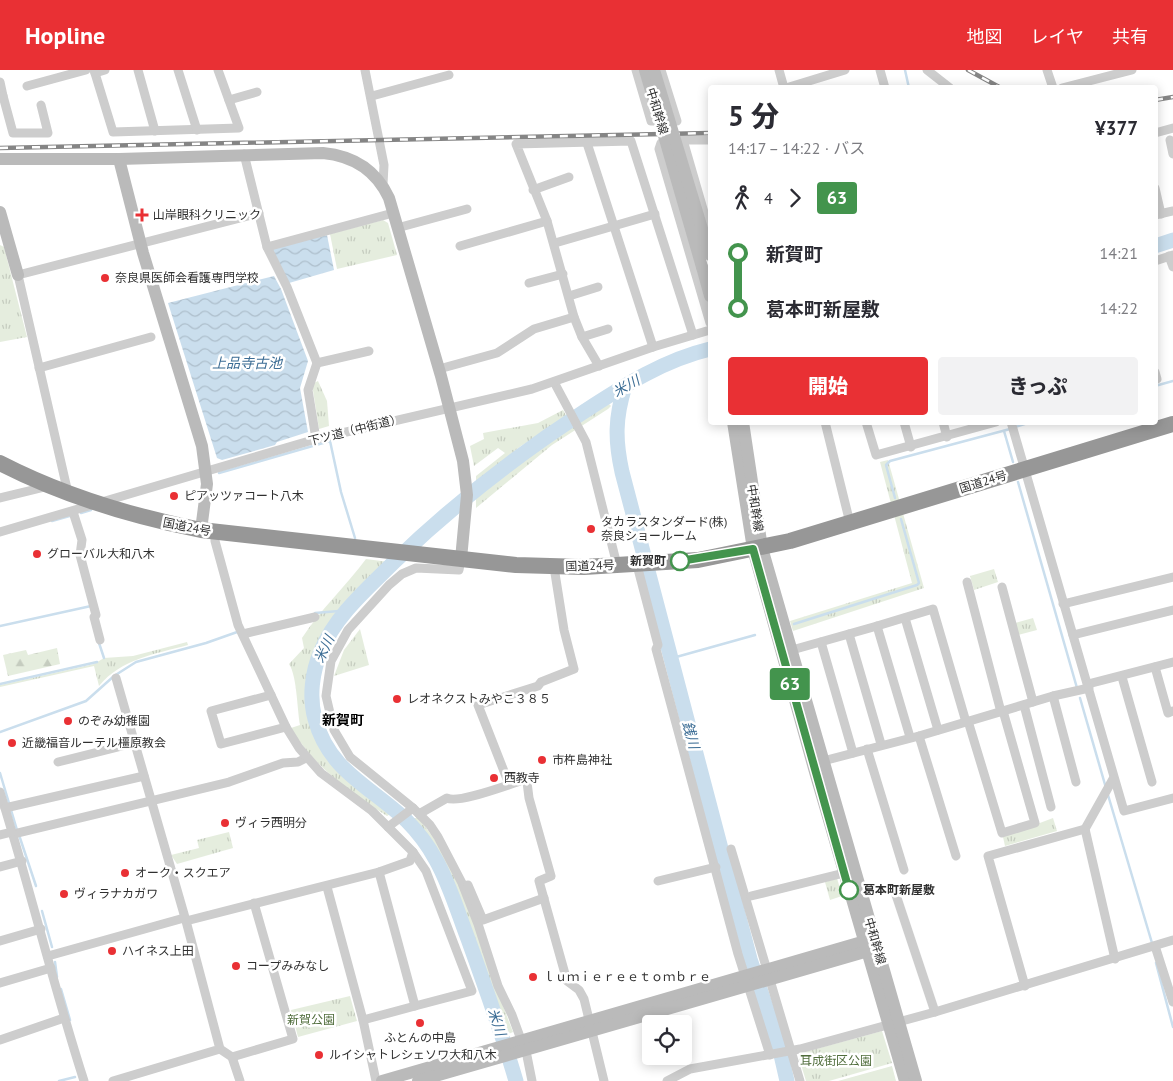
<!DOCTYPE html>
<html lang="ja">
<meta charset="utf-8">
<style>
:root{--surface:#fff;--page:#f2f2f3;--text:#2b2b33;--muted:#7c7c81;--accent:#e93034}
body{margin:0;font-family:"PT Sans","Noto Sans JP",sans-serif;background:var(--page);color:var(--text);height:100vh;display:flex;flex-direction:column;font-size:19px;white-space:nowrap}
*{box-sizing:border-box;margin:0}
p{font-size:16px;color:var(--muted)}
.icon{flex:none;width:28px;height:28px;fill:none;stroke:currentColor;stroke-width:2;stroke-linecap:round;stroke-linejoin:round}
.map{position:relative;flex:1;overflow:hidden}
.side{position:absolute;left:708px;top:15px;width:450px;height:340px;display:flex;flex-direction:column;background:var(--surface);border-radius:5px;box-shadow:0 2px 12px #0003}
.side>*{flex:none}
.badge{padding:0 10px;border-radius:4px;font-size:18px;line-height:32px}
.controls{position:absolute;left:642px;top:945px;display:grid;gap:10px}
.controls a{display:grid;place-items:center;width:50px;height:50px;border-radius:5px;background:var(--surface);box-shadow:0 2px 12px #0003;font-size:25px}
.map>.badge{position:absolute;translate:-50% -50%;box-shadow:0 0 0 2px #fff}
.legs{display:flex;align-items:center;gap:8px;height:55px;padding:0 20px;font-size:16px}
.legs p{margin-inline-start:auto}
.head{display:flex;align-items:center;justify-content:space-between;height:85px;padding:0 20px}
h1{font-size:28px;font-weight:800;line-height:38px}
.primary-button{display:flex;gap:10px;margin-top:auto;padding:10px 20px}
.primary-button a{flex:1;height:58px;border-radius:5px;background:var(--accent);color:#fff;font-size:20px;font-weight:800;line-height:58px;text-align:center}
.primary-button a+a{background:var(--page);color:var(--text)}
ul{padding:0 20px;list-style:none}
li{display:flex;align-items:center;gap:18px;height:55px;font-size:19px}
li i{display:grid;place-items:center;width:8px;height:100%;margin:0 6px;background:currentColor}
li i::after{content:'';width:12px;height:12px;margin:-6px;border:4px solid;border-radius:50%;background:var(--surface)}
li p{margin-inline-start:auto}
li:first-child i{background:linear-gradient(#0000 50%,currentColor 0)}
li:last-child i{background:linear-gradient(currentColor 50%,#0000 0)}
header{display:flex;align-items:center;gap:30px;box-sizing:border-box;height:70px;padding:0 25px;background:var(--accent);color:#fff}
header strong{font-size:24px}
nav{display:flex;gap:28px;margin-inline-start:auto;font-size:18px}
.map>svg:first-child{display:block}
</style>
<header>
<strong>Hopline</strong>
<nav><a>地図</a><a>レイヤ</a><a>共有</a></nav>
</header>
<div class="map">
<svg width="1173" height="1011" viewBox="0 0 1173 1011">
<defs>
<pattern id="grass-tufts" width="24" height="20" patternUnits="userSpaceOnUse" patternTransform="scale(1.25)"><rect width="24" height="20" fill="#e5edde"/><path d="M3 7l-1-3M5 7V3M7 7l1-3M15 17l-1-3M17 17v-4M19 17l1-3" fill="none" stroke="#c5ccbf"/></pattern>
<pattern id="forest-firs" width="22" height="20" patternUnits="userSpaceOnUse" patternTransform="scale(1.25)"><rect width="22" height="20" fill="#e5edde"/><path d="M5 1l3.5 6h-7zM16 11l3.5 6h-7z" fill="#c5ccbf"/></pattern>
<pattern id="water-waves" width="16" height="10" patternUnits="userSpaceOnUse" patternTransform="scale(1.25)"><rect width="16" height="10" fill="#cadeed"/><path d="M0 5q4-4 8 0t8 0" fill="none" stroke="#aebfcc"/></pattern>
</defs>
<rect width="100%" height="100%" fill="#fff"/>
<g fill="url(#grass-tufts)">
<path d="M383 150 388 153 397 185 337 199 330 164Z"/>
<path d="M0 175 4 177 27 267 0 272Z"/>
<path d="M318 311 327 331 329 356 319 359 312 314Z"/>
<path d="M609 334 611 336 608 339 552 375 476 438V425C511 392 565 351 609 334Z"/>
<path d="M563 340 567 347 521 376 476 412V406L505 383 498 378 474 396 470 376 484 369 483 363 538 353Z"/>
<path d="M888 390 924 518 793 561 790 551 912 513 880 392Z"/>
<path d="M366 489 389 492C357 520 309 572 308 617 308 630 311 642 314 655 316 661 317 670 320 677 336 707 370 719 392 743L387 746C350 722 313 696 291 658L300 655C297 638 297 606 289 594L304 578 302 568C320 540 346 516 366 489Z"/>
<path d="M994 499 998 512 974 520 970 506Z"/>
<path d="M1033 548 1037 560 1018 565 1015 553Z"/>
<path d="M360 559 369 595 334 606 344 580Z"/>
<path d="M187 572 188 575C155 584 121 589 99 616L94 596 0 617V615L94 594 104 588 133 586Z"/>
<path d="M414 748H418C468 805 485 892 513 962L506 965 479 883 443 792 410 750Z"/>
<path d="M1053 748 1057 761 1005 776 1003 767Z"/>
<path d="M229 762 233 778 177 794 171 785 199 778 197 770Z"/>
<path d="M837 808 842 826 830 830 825 812Z"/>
<path d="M350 926 357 951 298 967 291 940Z"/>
<path d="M882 961 892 993 829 1011H806L799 988 801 983Z"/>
</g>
<path fill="url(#forest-firs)" d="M57 578 60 594 8 606 3 585 26 580 28 585Z"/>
<path fill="#e5edde" d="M892 996 896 1011H838Z"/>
<g fill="url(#water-waves)">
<path d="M327 165 334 200 289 213 270 179Z"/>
<path d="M274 206 281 219 308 291 300 318 308 362 277 372 275 375 222 390 217 388 168 233Z"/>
</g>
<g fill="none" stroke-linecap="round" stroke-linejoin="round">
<g stroke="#cadeed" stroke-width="2.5">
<path d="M905 0 909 18"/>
<path d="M1155 316 1173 311"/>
<path d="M1015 357 1031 352"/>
<path d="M1004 361 1013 392"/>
<path d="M219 403 330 371 341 422 355 468"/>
<path d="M1018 412 1077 618"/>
<path d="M895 428 886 395 890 391 1010 359"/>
<path d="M81 443 91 440"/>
<path d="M52 451 73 445"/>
<path d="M315 543 339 541 345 545"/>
<path d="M794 554 917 515 919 513 901 449"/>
<path d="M0 556 91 536"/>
<path d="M99 573 104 588"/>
<path d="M669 589 755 565"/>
<path d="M0 614 97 592"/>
<path d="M1080 628 1106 718"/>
<path d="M0 662 86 631 114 606 136 592 206 573 240 561"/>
<path d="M0 703 17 760"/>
<path d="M1108 725 1152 873"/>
<path d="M19 765 36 816"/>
<path d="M42 841 52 877"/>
<path d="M55 892 57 907"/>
<path d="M1156 893 1173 957"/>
<path d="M61 919 70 950"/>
<path d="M59 1011 75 1007"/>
</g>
<g stroke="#cadeed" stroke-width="15">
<path d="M1155 176 1173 170"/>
<path d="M625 316C615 348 615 370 622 402L750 889 779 976 787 1011"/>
<path d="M516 1011C502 963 485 916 468 869 458 843 450 815 436 790 429 777 417 761 406 750 370 716 329 701 315 649 309 627 312 602 321 581 335 546 368 518 394 492 453 435 517 385 585 341 625 315 664 290 710 279"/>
</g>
<g stroke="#cdcdcd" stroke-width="9">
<path d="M94 0 113 62 239 58 218 0"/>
<path d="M138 0 155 61"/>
<path d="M178 0 197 60"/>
<path d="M365 0 384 95 383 114"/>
<path d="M636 0 651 51H677L661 0"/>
<path d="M779 0 784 18"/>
<path d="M880 0 885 18"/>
<path d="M927 0 950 18"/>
<path d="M1047 0 1053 18"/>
<path d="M95 3 105 0"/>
<path d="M0 12 3 26 0 27"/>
<path d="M27 16 86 0"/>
<path d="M786 18 845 0"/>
<path d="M1062 18 1132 0"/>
<path d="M3 26 13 63H48L41 35"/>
<path d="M372 26 449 5"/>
<path d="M229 30 257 22"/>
<path d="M1155 63 1173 58"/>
<path d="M683 70H710"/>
<path d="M1170 70 1173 84"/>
<path d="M587 73 653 277"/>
<path d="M244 84 267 177 287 217 317 293 308 320 316 369"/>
<path d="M1155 118 1161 144"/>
<path d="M533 120 569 107"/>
<path d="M1155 145 1173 141"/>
<path d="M397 158 467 139"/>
<path d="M710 163 683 70 661 73 659 79 710 253"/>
<path d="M555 173 655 144"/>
<path d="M460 176 547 151"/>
<path d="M267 177 393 143"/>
<path d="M1169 186 1173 197"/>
<path d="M1155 191 1173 185"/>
<path d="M529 213 563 204"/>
<path d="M569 226 598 217"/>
<path d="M582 267 608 259"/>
<path d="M317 293 369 281"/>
<path d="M599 296 582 267 574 247 547 151 516 74 631 71 693 265"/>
<path d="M39 298 151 267"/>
<path d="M439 299 497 283 534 259 574 247"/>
<path d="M1155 302 1157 309 1155 310"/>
<path d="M554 312 586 372 617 495"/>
<path d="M825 352 850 453"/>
<path d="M866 352 876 385 996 352"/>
<path d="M904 352 911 377"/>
<path d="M943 352 947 367"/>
<path d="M1011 352 1124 741 1173 728"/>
<path d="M68 423 18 205 259 143"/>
<path d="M0 428 49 416"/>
<path d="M73 442 82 470 80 485 96 545 94 547 100 570"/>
<path d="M0 462 316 369 532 319 653 277 710 260"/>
<path d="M461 489 459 500 416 498 402 504 389 515 348 560 331 591 326 626 334 660 350 687 413 738 430 755 438 767 462 813 478 854 498 916 512 945 527 986 532 1011"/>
<path d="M637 495 658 575 656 579 738 884 770 985"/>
<path d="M967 512 1001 642"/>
<path d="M1002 517 1033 632"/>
<path d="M1063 534 1173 507"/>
<path d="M905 548 938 660"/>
<path d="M877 556 933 539 966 652"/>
<path d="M243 564 315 547"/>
<path d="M849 564 881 674"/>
<path d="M1073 565 1173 540"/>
<path d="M821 572 853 683"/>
<path d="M792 580 877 556 910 667"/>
<path d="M1155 597 1168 643 1173 641"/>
<path d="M1122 607 1152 712"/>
<path d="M1088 614 1173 592"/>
<path d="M271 625 211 641 221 674 286 657"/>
<path d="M1053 626 1076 712"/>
<path d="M1024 635 1051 737"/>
<path d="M968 651 1002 763 1035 753 1003 641"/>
<path d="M919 666 956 786"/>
<path d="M867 679 904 800"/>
<path d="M58 692 134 673"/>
<path d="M819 692 919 666 1053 626 1089 618"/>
<path d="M1113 709 1085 759 1115 889"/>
<path d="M509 714 478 635 538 616 541 612 574 599 564 560 554 497"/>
<path d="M0 722C30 818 53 915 84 1011"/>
<path d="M5 738 144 706"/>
<path d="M419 744 447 728C459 734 509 714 524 710L527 712 529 728 551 806 539 811 567 911 579 920 584 929 604 1011"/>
<path d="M388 757 413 738"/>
<path d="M13 764 229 712 283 693 298 692 306 688"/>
<path d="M0 765 12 762"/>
<path d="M731 779 800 1011"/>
<path d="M413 782 426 801 472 921 415 936"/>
<path d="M0 797 22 791"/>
<path d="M658 811 716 797"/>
<path d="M468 815 483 850 544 828"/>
<path d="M327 817 363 950 376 1011"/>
<path d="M896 825 935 942"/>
<path d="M751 826 844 803"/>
<path d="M186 851 379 802 410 791 413 782 372 741 321 703 299 678 286 657 238 555 215 471V462"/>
<path d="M0 871 41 859"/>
<path d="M1155 876 1173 932"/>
<path d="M48 886 184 848"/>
<path d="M0 913 51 898"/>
<path d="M1025 916 988 786 1085 759"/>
<path d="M363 950 415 936 379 802"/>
<path d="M0 970 64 948"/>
<path d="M220 979 232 987 293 969 254 833"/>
<path d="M232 987 240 1011"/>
<path d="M113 1011 220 979 186 851 116 608"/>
<path d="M667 1011 690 999 800 979 935 942 1173 870"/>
</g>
<g stroke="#bababa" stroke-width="12">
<path d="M0 89H119L323 83C354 86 376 100 389 128L441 306 463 391 467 425 461 489"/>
<path d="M119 89 143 183 202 376 207 414 201 460"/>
<path d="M0 142 18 205"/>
<path d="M702 197 710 226"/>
<path d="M733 352 753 479 815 702 905 1011"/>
<path d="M743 352 762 478 916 1011"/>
<path d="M382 1011 872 869"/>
<path d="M418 1011 875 879"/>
</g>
<path stroke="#979797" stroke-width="16" d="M0 393C64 426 131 446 201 460L516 495 584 497 698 490 790 471 1173 354"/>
<defs>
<g id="rail">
<path d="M968 0 1001 18"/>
<path d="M1155 30 1173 27"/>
<path d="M0 78 710 63"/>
</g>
</defs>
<use href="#rail" stroke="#858585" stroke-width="4.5"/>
<use href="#rail" stroke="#fff" stroke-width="2.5" stroke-dasharray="8" stroke-linecap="butt"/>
<g stroke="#bababa" stroke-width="12">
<path d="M645 0 702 197"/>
<path d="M654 0 710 185"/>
</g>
</g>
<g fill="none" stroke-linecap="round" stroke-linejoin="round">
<defs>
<path id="line-1" d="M680 491 753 479 849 820"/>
</defs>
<use href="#line-1" stroke="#fff" stroke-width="11"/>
<use href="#line-1" stroke="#43944d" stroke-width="8"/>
</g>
<g fill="#e93034" stroke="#fff" stroke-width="2">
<path d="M139.5 137.5h5v5h5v5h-5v5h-5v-5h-5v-5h5z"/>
<circle cx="105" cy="208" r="5"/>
<circle cx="174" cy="426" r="5"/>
<circle cx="591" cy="459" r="5"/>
<circle cx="37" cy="484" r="5"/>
<circle cx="397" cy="629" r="5"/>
<circle cx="68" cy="651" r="5"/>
<circle cx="12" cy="673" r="5"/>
<circle cx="542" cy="690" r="5"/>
<circle cx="494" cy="708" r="5"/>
<circle cx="225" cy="753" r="5"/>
<circle cx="125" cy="803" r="5"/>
<circle cx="64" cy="824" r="5"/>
<circle cx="112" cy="881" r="5"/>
<circle cx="236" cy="896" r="5"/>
<circle cx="533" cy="907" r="5"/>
<circle cx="420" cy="953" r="5"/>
<circle cx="319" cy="985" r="5"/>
</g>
<g fill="#fff" stroke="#43944d" stroke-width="2.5">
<circle cx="680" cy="491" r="9"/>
<circle cx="849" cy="820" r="9"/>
</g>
<g text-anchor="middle" stroke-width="5" stroke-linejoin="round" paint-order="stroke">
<g font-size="12" fill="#303030" stroke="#fff">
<text transform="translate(657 41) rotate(73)" y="4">中和幹線</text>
<text transform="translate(355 360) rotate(-14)" y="4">下ツ道（中街道）</text>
<text transform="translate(983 412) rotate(-17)" y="4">国道24号</text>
<text transform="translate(755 438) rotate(81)" y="4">中和幹線</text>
<text transform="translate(187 457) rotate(11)" y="4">国道24号</text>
<text transform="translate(590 496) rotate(-2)" y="4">国道24号</text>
<text transform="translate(875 871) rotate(74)" y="4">中和幹線</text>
</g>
<g font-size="12" fill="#303030" stroke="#fff" text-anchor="start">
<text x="153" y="149">山岸眼科クリニック</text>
<text x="115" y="212">奈良県医師会看護専門学校</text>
<text x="184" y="430">ピアッツァコート八木</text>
<text x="601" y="456">タカラスタンダード(株)<tspan x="601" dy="14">奈良ショールーム</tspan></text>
<text x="47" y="488">グローバル大和八木</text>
<text x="407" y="633">レオネクストみやこ３８５</text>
<text x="78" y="655">のぞみ幼稚園</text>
<text x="22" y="677">近畿福音ルーテル橿原教会</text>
<text x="552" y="694">市杵島神社</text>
<text x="504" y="712">西教寺</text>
<text x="235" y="757">ヴィラ西明分</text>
<text x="135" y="807">オーク・スクエア</text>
<text x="74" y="828">ヴィラナカガワ</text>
<text x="122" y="885">ハイネス上田</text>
<text x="246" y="900">コープみみなし</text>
<text x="543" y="911">ｌｕｍｉｅｒｅｅｔｏｍｂｒｅ</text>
<text x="420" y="972" text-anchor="middle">ふとんの中島</text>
<text x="329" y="989">ルイシャトレシェソワ大和八木</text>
</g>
<g font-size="12" font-weight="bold" fill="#303030" stroke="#fff" text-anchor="end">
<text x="666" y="495">新賀町</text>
<text x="863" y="824" text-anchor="start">葛本町新屋敷</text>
</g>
<g font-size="12" fill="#506d3c" stroke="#fff">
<text x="311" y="954">新賀公園</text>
<text x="836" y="995">耳成街区公園</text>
</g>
<g font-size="14" font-style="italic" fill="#3c6d95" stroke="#fff">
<text x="247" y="298">上品寺古池</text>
<text transform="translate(626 316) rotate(-29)" y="5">米川</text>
<text transform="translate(324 579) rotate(-65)" y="5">米川</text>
<text transform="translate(691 665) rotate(75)" y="5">銭川</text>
<text transform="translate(497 952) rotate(72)" y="5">米川</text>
</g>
<g font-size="14" font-weight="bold" fill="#000" stroke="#fff">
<text x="343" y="655">新賀町</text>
</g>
</g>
</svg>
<div class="controls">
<a><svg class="icon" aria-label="locate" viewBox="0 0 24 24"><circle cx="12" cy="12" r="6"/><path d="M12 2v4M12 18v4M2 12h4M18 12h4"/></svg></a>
</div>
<b class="badge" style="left:790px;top:614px;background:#43944d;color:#fff">63</b>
<section class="side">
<div class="head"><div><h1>5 分</h1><p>14:17 – 14:22 · バス</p></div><b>¥377</b></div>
<div class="legs"><svg class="icon" aria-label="walk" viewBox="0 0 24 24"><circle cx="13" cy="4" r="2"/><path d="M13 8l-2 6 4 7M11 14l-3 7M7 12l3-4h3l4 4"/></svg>4<svg class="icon" aria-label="forward" viewBox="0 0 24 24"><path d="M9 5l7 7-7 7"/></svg><b class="badge" style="background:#43944d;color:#fff">63</b></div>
<ul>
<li><i style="color:#43944d"></i><b>新賀町</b><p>14:21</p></li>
<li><i style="color:#43944d"></i><b>葛本町新屋敷</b><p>14:22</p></li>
</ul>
<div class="primary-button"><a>開始</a><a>きっぷ</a></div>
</section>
</div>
